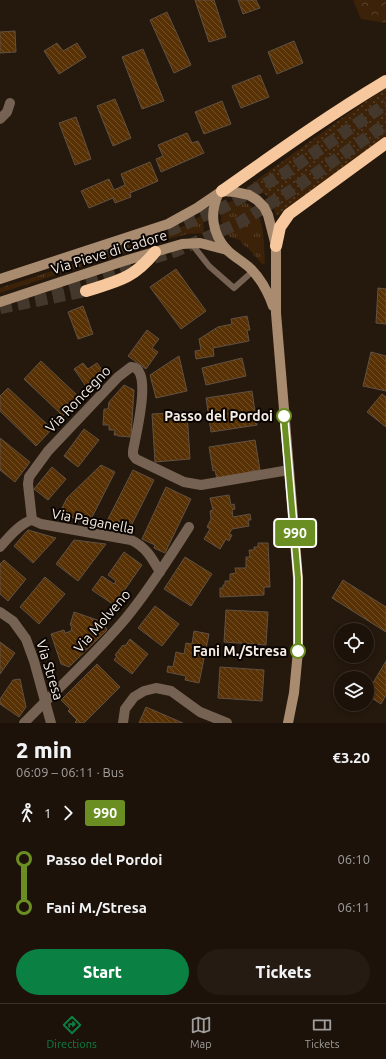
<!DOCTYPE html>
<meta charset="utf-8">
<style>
:root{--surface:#1c1209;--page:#251b12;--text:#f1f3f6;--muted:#a09e9c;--line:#3a322a;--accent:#0b8043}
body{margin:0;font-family:Ubuntu,sans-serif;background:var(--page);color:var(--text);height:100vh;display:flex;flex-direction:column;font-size:15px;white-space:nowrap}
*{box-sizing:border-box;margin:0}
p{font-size:13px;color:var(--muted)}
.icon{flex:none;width:22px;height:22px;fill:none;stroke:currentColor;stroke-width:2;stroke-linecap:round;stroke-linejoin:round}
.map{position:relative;height:723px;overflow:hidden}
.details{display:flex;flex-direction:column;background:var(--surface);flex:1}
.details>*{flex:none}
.badge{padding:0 8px;border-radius:3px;font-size:14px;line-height:26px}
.controls{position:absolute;left:334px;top:623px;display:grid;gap:8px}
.controls a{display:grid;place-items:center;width:40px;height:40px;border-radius:50%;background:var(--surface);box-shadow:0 2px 6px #0003,0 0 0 1px var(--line);font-size:20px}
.map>.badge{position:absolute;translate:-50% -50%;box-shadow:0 0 0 2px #fff}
.legs{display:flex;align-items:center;gap:6px;height:44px;padding:0 16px;font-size:13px}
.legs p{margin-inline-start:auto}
.head{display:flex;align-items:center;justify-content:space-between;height:68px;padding:0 16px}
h1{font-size:22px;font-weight:800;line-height:30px}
.cta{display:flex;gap:8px;margin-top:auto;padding:8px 16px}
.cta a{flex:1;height:46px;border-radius:24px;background:var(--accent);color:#fff;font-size:16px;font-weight:800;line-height:46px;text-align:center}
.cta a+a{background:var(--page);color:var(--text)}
ul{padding:0 16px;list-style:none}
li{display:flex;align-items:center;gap:14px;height:48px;font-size:15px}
li i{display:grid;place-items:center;width:6px;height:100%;margin:0 5px;background:currentColor}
li i::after{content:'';width:10px;height:10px;margin:-5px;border:3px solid;border-radius:50%;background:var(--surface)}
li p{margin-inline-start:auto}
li:first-child i{background:linear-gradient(#0000 50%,currentColor 0)}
li:last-child i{background:linear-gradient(currentColor 50%,#0000 0)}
.tab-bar{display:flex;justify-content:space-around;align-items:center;height:56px;border-top:1px solid var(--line);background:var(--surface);font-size:11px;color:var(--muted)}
.tab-bar a{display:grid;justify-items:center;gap:2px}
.tab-bar .selected{color:var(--accent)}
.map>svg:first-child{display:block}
</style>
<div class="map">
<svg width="386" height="723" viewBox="0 0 386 723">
<defs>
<pattern id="grass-tufts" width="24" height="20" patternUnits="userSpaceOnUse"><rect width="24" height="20" fill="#3b2208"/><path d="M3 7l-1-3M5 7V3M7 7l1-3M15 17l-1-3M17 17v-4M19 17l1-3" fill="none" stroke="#58422c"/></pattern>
<pattern id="forest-crowns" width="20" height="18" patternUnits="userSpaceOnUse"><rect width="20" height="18" fill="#3b2208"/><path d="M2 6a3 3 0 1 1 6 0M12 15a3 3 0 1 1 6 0" fill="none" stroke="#58422c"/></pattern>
<pattern id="park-dots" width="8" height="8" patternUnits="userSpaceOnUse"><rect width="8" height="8" fill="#3b2208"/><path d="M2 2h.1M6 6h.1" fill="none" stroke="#58422c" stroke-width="1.8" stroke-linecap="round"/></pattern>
<pattern id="building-back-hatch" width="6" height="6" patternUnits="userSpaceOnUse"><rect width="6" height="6" fill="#583104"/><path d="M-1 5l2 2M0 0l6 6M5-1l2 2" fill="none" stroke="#714f28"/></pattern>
</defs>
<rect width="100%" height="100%" fill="#25180c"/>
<g fill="url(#grass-tufts)">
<path d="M232 201C267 199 263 238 265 262L264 264H262L248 248 242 244C240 238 237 240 232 238 220 232 218 213 226 203Z"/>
<path d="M201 216 203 217 204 233 188 234 164 240 0 293V288L159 236 186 225Z"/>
</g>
<path fill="url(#forest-crowns)" d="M353 0H386V23L361 19Z"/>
<path fill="url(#park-dots)" d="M386 88V138L276 216C273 197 265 194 250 185L353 110Z"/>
<g fill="url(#building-back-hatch)" stroke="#605144">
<path d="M195 0H214L226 37 209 42Z"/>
<path d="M238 0H256L260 8 243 14Z"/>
<path d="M167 12 191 65 174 73 150 20Z"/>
<path d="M15 31 16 52 0 53V32Z"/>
<path d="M294 41 303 63 277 74 268 52Z"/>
<path d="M57 43 63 51 77 43 86 57 59 74 44 51Z"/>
<path d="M143 49 164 101 142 109 122 57Z"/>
<path d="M260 75 269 97 241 108 232 86Z"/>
<path d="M115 99 131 138 113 146 97 106Z"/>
<path d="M222 101 231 124 204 134 195 112Z"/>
<path d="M76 117 91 159 75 165 59 123Z"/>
<path d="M187 133 192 143 198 141 204 153 161 172 156 159 163 156 158 145Z"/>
<path d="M150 162 158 181 130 193 131 197 115 203 113 198 89 208 81 191 109 179 114 190 125 185 121 174Z"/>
<path d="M176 269 206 311 181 329 150 287Z"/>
<path d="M378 288 386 289V324L376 323Z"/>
<path d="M83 306 93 334 78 339 68 312Z"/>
<path d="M247 316 250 330H247L249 341 213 348 214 356 196 359 195 351 201 350 199 339 218 327 232 324 231 319Z"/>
<path d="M147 330 159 339 152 348 158 352 146 369 128 356Z"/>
<path d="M371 352 386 356V391L363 386Z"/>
<path d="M179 356 187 391 156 398 150 375Z"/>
<path d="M242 358 246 376 206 385 202 368Z"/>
<path d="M41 361 80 398 63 416 24 379Z"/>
<path d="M83 363 88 369 97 363 106 375 99 380 102 384 90 392 74 369Z"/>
<path d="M124 385 134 390 131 437 118 436V435H114L115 430H109V425H103L104 409H108L109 402Z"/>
<path d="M8 388 52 429 36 446 0 411V396Z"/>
<path d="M252 391 257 425 211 432 206 398Z"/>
<path d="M382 394 386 397V427L367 412Z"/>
<path d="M187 412 190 459 155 462 152 414Z"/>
<path d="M84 429 99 440 78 467 64 456Z"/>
<path d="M0 438 30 462 15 482 0 470Z"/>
<path d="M255 440 260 470 251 471 252 473 217 479 215 470 213 471 209 447Z"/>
<path d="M101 465 115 472 88 525 71 517 70 520 59 514 67 498Z"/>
<path d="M52 467 66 479 48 500 34 489Z"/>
<path d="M133 470 154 480 128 532 107 521Z"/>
<path d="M166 487 191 499 165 553 154 548 155 545 142 539Z"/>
<path d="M229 495 231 505 234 504 235 509 232 510 233 517 250 514 251 520H248L249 526 232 529 229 534 232 535 229 541 226 539 220 549 204 539 210 529 207 527 211 519 210 511 213 510 210 498Z"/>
<path d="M28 530 56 538 33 563 14 546Z"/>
<path d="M74 540 106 544 78 581 56 564Z"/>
<path d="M258 543H268L270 587H264V595L220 597V588H223V585H225V581H230V574L236 573 235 568H246V557H250L249 550H254V547H258Z"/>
<path d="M124 552 142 565 114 605 92 590 102 576 114 584 116 581 108 575Z"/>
<path d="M185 557 212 574 191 606 164 589Z"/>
<path d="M4 560 26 579 8 601 0 594V564Z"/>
<path d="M45 577 65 594 39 624 20 607Z"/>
<path d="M343 580 386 607V632L332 598Z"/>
<path d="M155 606 179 624 162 646 138 628Z"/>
<path d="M226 610 268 612 266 645 224 642Z"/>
<path d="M74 612 103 622 107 630 69 667 61 664 51 634 64 630 65 633 71 631 72 626 70 625Z"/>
<path d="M194 631 209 634 199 683 185 680 186 676 167 672 168 666 173 667 176 652 184 654 186 643 192 644Z"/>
<path d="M130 639 148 654 132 674 114 660 117 656 115 655 123 645 125 646Z"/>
<path d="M0 642 15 653 0 674Z"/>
<path d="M386 661V695L381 704 367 695V693Z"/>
<path d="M97 664 120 687 84 723H77L75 722 77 720 68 711 70 709 61 700Z"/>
<path d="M220 667 264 670 262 701 218 698Z"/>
<path d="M20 679 26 707 19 717 0 704V699L13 680Z"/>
<path d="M146 707 183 723H139Z"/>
</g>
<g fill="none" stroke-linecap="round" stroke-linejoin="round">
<g stroke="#44382d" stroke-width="12" stroke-dasharray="12 6" stroke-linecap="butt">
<path d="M82 257 173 229 224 207 285 173 386 104"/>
<path d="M51 290 176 251 239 223 295 188 386 124"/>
<path d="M0 308 86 291"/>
</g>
<path stroke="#756252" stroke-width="6" d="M191 243 209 266 234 288 253 271"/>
<g stroke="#756252" stroke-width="10">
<path d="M0 119 7 112 10 103"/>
<path d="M32 520 41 524 131 540C146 547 152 558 160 572"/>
<path d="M0 547C8 538 20 523 32 520L28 484 29 477 48 451 118 377 131 367C154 366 135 438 133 451V455L136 459 184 482 201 485 289 470"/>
<path d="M0 612 13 621 26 639 34 661 51 723"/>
<path d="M24 723C58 688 95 655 126 618 150 589 169 558 189 527"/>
<path d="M123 723 125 709 134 697 144 691 156 688 171 691 200 712 227 723"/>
</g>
<g stroke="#a98b70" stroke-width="10">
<path d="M219 193C209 212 212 234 227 250 234 257 244 262 251 269 262 280 268 292 273 306"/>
<path d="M0 279 168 224 197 208 222 191 235 192 249 195 257 200 264 207 268 215 276 246V313L298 578V651L294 693 288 723"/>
<path d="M0 302 124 261 182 244 200 243 227 250"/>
</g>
<g stroke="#f7c89d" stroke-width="12">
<path d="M222 191C276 153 329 115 386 81"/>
<path d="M276 246 280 227 289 214 386 143"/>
<path d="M86 291C118 281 133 279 155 252"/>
</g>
</g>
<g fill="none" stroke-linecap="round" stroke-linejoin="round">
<defs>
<path id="line-1" d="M284 416 298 578V651"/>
</defs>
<use href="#line-1" stroke="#fff" stroke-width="9"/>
<use href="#line-1" stroke="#6b8e23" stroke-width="6"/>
</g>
<g fill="#fff" stroke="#6b8e23" stroke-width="2">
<circle cx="284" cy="416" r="7"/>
<circle cx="298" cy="651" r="7"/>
</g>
<g text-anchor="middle" stroke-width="4" stroke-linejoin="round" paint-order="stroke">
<g font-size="14" fill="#f6ede5" stroke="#0a0502">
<text transform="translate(109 252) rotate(-17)" y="5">Via Pieve di Cadore</text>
<text transform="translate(78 399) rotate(-46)" y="5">Via Roncegno</text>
<text transform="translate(93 521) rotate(11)" y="5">Via Paganella</text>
<text transform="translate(102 621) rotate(-49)" y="5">Via Molveno</text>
<text transform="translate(50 670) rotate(73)" y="5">Via Stresa</text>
</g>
<g font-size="14" font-weight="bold" fill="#f6ede5" stroke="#0a0502" text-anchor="end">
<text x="273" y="421">Passo del Pordoi</text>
<text x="287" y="656">Fani M./Stresa</text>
</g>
</g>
</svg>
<div class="controls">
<a><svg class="icon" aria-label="locate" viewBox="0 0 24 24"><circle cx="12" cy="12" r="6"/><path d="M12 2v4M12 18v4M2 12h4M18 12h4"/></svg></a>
<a><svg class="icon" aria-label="layers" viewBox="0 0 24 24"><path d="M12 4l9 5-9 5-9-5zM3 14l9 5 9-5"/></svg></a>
</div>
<b class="badge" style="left:295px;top:533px;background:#6b8e23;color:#fff">990</b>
</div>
<section class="details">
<div class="head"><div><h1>2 min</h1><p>06:09 – 06:11 · Bus</p></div><b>€3.20</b></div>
<div class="legs"><svg class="icon" aria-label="walk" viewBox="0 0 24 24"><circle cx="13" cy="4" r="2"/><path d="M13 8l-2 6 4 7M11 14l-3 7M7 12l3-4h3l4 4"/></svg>1<svg class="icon" aria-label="forward" viewBox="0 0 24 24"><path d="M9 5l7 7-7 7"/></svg><b class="badge" style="background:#6b8e23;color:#fff">990</b></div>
<ul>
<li><i style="color:#6b8e23"></i><b>Passo del Pordoi</b><p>06:10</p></li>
<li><i style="color:#6b8e23"></i><b>Fani M./Stresa</b><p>06:11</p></li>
</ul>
<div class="cta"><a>Start</a><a>Tickets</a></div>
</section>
<nav class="tab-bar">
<a class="selected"><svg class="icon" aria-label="directions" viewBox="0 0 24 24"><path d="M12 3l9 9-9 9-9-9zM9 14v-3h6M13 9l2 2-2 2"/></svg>Directions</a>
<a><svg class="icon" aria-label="map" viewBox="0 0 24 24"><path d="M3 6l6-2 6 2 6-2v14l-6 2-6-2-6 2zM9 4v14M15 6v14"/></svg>Map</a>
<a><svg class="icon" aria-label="tickets" viewBox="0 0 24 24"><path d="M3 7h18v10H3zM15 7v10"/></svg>Tickets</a>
</nav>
